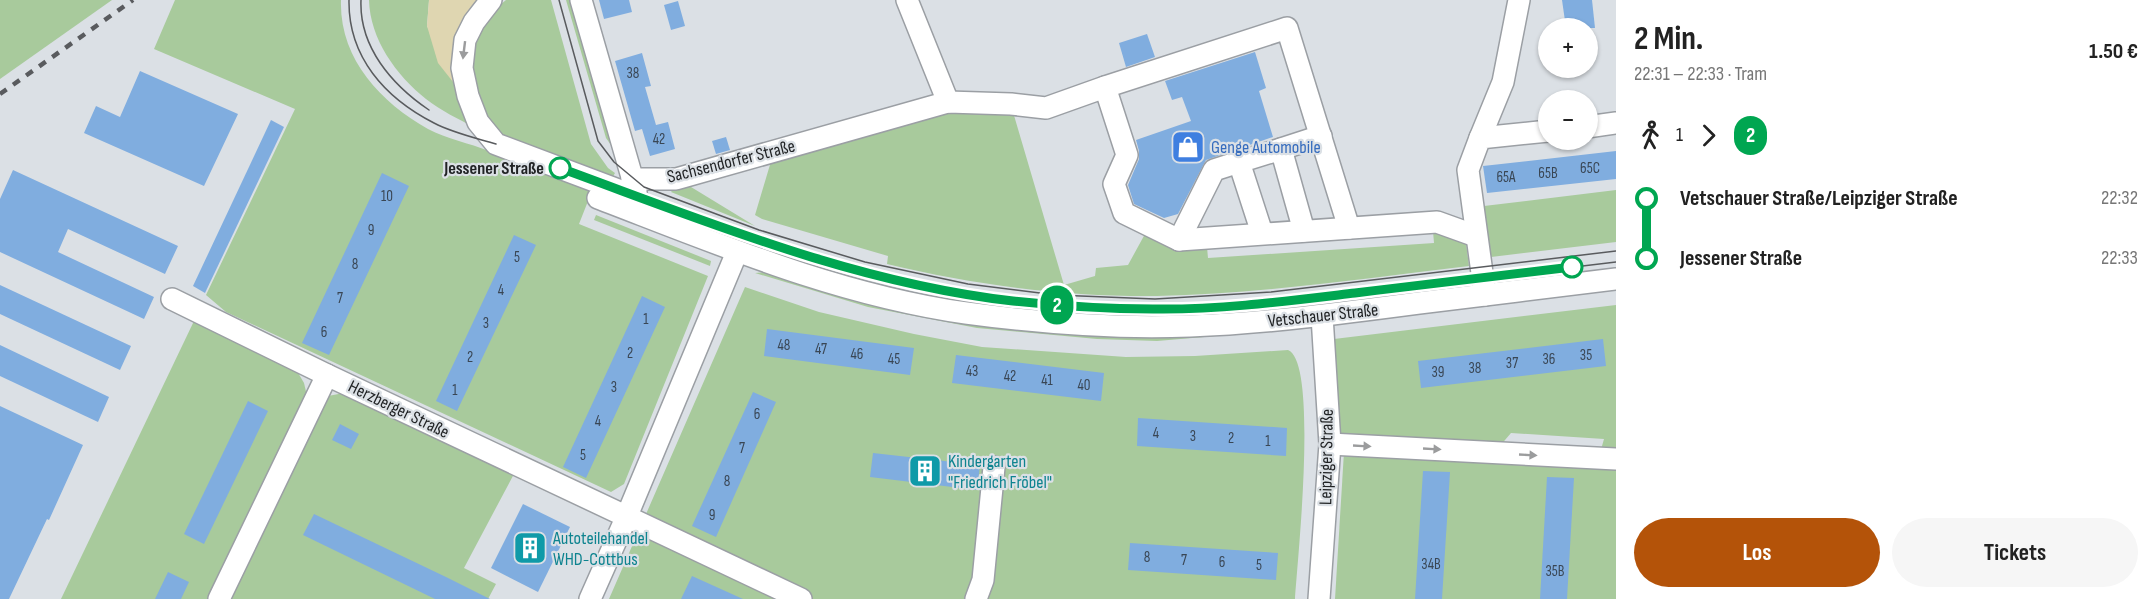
<!DOCTYPE html>
<html lang="de">
<meta charset="utf-8">
<style>
:root{--surface:#fff;--page:#f6f6f6;--text:#222;--muted:#767676;--accent:#b45309}
body{margin:0;font-family:"Sofia Sans Condensed",sans-serif;background:var(--page);color:var(--text);height:100vh;display:flex;flex-direction:column;font-size:22px;white-space:nowrap}
*{box-sizing:border-box;margin:0}
p{font-size:20px;color:var(--muted)}
.icon{flex:none;width:33px;height:33px;fill:none;stroke:currentColor;stroke-width:2;stroke-linecap:round;stroke-linejoin:round}
.map{position:relative;flex:1;overflow:hidden}
.drawer{display:flex;flex-direction:column;background:var(--surface);width:540px}
.drawer>*{flex:none}
.badge{padding:0 12px;border-radius:20px;font-size:21px;line-height:39px}
.tools{position:absolute;left:1538px;top:18px;display:grid;gap:12px}
.tools a{display:grid;place-items:center;width:60px;height:60px;border-radius:50%;background:var(--surface);box-shadow:0 2px 4px #0004;font-size:30px}
.map>.badge{position:absolute;translate:-50% -50%;box-shadow:0 0 0 3px #fff}
.legs{display:flex;align-items:center;gap:9px;height:66px;padding:0 18px;font-size:20px}
.legs p{margin-inline-start:auto}
.summary{display:flex;align-items:center;justify-content:space-between;height:102px;padding:0 18px}
h1{font-size:33px;font-weight:700;line-height:45px}
.primary-button{display:flex;gap:12px;margin-top:auto;padding:12px 18px}
.primary-button a{flex:1;height:69px;border-radius:36px;background:var(--accent);color:#fff;font-size:24px;font-weight:700;line-height:69px;text-align:center}
.primary-button a+a{background:var(--page);color:var(--text)}
ul{padding:0 18px;list-style:none}
li{display:flex;align-items:center;gap:21px;height:60px;font-size:22px}
li i{display:grid;place-items:center;width:9px;height:100%;margin:0 8px;background:currentColor}
li i::after{content:'';width:15px;height:15px;margin:-8px;border:4px solid;border-radius:50%;background:var(--surface)}
li p{margin-inline-start:auto}
li:first-child i{background:linear-gradient(#0000 50%,currentColor 0)}
li:last-child i{background:linear-gradient(currentColor 50%,#0000 0)}
main{display:flex;flex:1;min-height:0}
.map>svg:first-child{display:block}
</style>
<main>
<div class="map">
<svg width="1616" height="599" viewBox="0 0 1616 599">
<rect width="100%" height="100%" fill="#dbe0e5"/>
<g fill="#a8ca9c">
<path d="M0 0H112L0 79Z"/>
<path d="M175 0H341C339 58 380 102 428 129 447 139 469 143 489 151 521 163 554 176 587 188L590 196 579 224 708 276 624 484 611 492 226 312 206 295 295 109 154 49Z"/>
<path d="M369 0H429L427 26 475 128C459 119 441 111 426 99 396 75 370 39 369 0Z"/>
<path d="M506 0H551L591 144 608 168 615 173 611 180 505 140 488 122 470 70 474 40 489 14Z"/>
<path d="M566 0H574L618 155 606 138Z"/>
<path d="M943 109 1013 112 1064 285 1095 276 1096 268 1128 265 1145 234 1207 247 1208 258 1434 243 1433 231 1466 243 1469 266C1366 278 1262 294 1157 296 1066 297 975 285 887 264L888 256 762 219 755 215 772 158Z"/>
<path d="M683 185 691 187 755 226 671 192 675 187Z"/>
<path d="M1616 190V242L1491 257 1484 206Z"/>
<path d="M596 215 711 261 710 266 594 220Z"/>
<path d="M767 272 868 303 1299 329 1157 341 1097 339 977 328 868 307 755 273Z"/>
<path d="M745 287 819 312 914 334 982 347 1126 357 1195 356 1288 350C1319 362 1297 564 1295 599H609Z"/>
<path d="M1616 305V454L1600 453 1604 439 1511 433 1499 447 1351 440 1337 432 1334 339Z"/>
<path d="M194 321 297 371 304 383 308 400 211 599H61Z"/>
<path d="M344 393 515 472 464 568 496 584 488 599H231L328 396Z"/>
<path d="M1344 452 1616 468V599H1335Z"/>
</g>
<path fill="#dfd6b1" d="M429 0H482L457 87 438 63 427 26Z"/>
<g fill="#80addf">
<path d="M599 0H629L632 12 604 19Z"/>
<path d="M1562 0H1592L1595 28H1566Z"/>
<path d="M678 1 685 26 671 30 664 5Z"/>
<path d="M1147 34 1155 57 1126 67 1119 43Z"/>
<path d="M1255 52 1266 88 1259 91 1273 137 1206 160 1178 214 1164 218 1134 204 1128 185 1139 159V151L1136 140 1191 121 1182 97 1172 100 1165 81Z"/>
<path d="M642 53 651 86 645 87 656 125 668 122 675 149 650 156 642 129 635 131 615 61Z"/>
<path d="M140 71 238 114 204 186 84 133 96 106 120 117Z"/>
<path d="M271 120 284 127 205 293 193 286Z"/>
<path d="M726 137 730 150 716 154 712 141Z"/>
<path d="M1616 151V179L1487 193 1483 166Z"/>
<path d="M13 170 178 246 165 274 68 229 58 252 154 297 144 319 0 252V199Z"/>
<path d="M382 173 409 186 329 355 302 343Z"/>
<path d="M514 235 536 245 457 411 436 401Z"/>
<path d="M0 285 131 346 120 370 0 314Z"/>
<path d="M642 296 665 307 586 478 563 467Z"/>
<path d="M767 329 914 348 910 375 764 356Z"/>
<path d="M1603 339 1606 366 1421 388 1418 361Z"/>
<path d="M0 345 109 397 98 422 0 376Z"/>
<path d="M956 355 1104 373 1101 401 952 383Z"/>
<path d="M753 392 776 402 716 537 692 526Z"/>
<path d="M248 401 268 411 204 544 184 534Z"/>
<path d="M0 406 83 445 49 520 47 519 9 599H0Z"/>
<path d="M1138 418 1287 428 1286 456 1137 446Z"/>
<path d="M340 424 359 434 351 449 332 440Z"/>
<path d="M873 453 980 465 977 490 870 477Z"/>
<path d="M1423 471 1450 472 1442 599H1415Z"/>
<path d="M1547 477 1574 478 1567 599H1540Z"/>
<path d="M523 504 570 527 538 592 491 568Z"/>
<path d="M314 514 446 577 490 599H435L303 535Z"/>
<path d="M1130 543 1278 553 1276 580 1128 570Z"/>
<path d="M168 572 189 582 181 599H155Z"/>
<path d="M692 576 743 599H681Z"/>
</g>
<g fill="none" stroke-linecap="round" stroke-linejoin="round">
<defs>
<g id="minor">
<path d="M491 0 474 22 465 40 462 68 468 96 478 122 496 144 637 197"/>
<path d="M581 0 636 191"/>
<path d="M907 0 948 102"/>
<path d="M1105 87 1287 28 1349 228"/>
<path d="M1587 127 1616 123"/>
<path d="M1480 138 1503 82 1519 0"/>
<path d="M1281 149 1321 136"/>
<path d="M632 179H676L948 102 1011 104 1046 108 1105 87 1127 155 1114 184 1124 213 1179 240 1437 222 1476 236"/>
<path d="M598 198C718 244 838 295 966 313 1040 323 1116 329 1190 326 1267 323 1343 313 1419 303 1485 295 1550 287 1616 279"/>
<path d="M1262 233 1239 162 1281 149 1304 231"/>
<path d="M1179 240 1214 170 1239 162"/>
<path d="M1485 295 1468 170 1480 138 1548 131"/>
<path d="M172 299 327 375 801 599"/>
<path d="M1330 444 1616 459"/>
<path d="M219 599 327 375"/>
<path d="M590 599 626 518 737 252"/>
<path d="M976 599 983 580 994 467"/>
<path d="M1319 599 1330 444 1322 316"/>
</g>
</defs>
<use href="#minor" stroke="#9b9fa4" stroke-width="24"/>
<use href="#minor" stroke="#fff" stroke-width="21"/>
<g stroke="#595b5e" stroke-width="1.5">
<path d="M349 0C348 57 385 98 434 123 453 133 476 138 496 144"/>
<path d="M361 0C359 47 392 85 429 110"/>
<path d="M559 0 598 141 614 162 644 187 759 230 865 262 968 284 1056 295 1155 299 1271 292 1616 251"/>
<path d="M637 197 732 231 863 273 967 294 1013 301 1099 308 1154 309 1270 303 1616 262"/>
</g>
<path stroke="#595b5e" stroke-width="4.5" stroke-dasharray="8 8" stroke-linecap="butt" d="M0 94 133 0"/>
</g>
<defs><path id="oneway-solid" d="M-6-.8H1V-3.2L6.5 0L1 3.2V.8H-6Z" transform="scale(1.5)"/></defs>
<g fill="#9b9c9d">
<use href="#oneway-solid" transform="translate(464 50) rotate(97)"/>
<use href="#oneway-solid" transform="translate(1362 446) rotate(3)"/>
<use href="#oneway-solid" transform="translate(1432 449) rotate(3)"/>
<use href="#oneway-solid" transform="translate(1528 455) rotate(3)"/>
</g>
<g fill="none" stroke-linecap="round" stroke-linejoin="round">
<defs>
<path id="line-1" d="M560 168C708 222 855 283 1013 301 1059 306 1106 309 1153 309 1220 310 1288 301 1355 293 1427 284 1499 276 1572 267"/>
</defs>
<use href="#line-1" stroke="#fff" stroke-width="14"/>
<use href="#line-1" stroke="#00a651" stroke-width="9"/>
</g>
<defs>
<symbol id="shop-square" viewBox="-11 -11 22 22"><rect x="-9" y="-9" width="18" height="18" rx="4" fill="#3f7fe0" stroke="#dbe0e5"/><path d="M-5-2.5h2.3a2.7 3.5 0 0 1 5.4 0H5L5.5 6h-11ZM-1.5-2.5h3a1.5 2.3 0 0 0-3 0Z" fill="#fff"/></symbol>
<symbol id="building-square" viewBox="-11 -11 22 22"><rect x="-9" y="-9" width="18" height="18" rx="4" fill="#0f9aa8" stroke="#dbe0e5"/><path d="M-4-6H4V6H1V3H-1V6H-4ZM-2.5-4.3h1.7v1.8h-1.7ZM.8-4.3h1.7v1.8H.8ZM-2.5-1h1.7V.8h-1.7ZM.8-1h1.7V.8H.8Z" fill="#fff"/></symbol>
</defs>
<g fill-rule="evenodd">
<use href="#shop-square" x="1169" y="128" width="38" height="38"/>
<use href="#building-square" x="906" y="452" width="38" height="38"/>
<use href="#building-square" x="511" y="529" width="38" height="38"/>
</g>
<g fill="#fff" stroke="#00a651" stroke-width="3">
<circle cx="560" cy="168" r="10"/>
<circle cx="1572" cy="267" r="10"/>
</g>
<g text-anchor="middle" stroke-width="4.5" stroke-linejoin="round" paint-order="stroke">
<g font-size="15" fill="#394654">
<text x="633" y="78">38</text>
<text x="659" y="144">42</text>
<text x="1590" y="173">65C</text>
<text x="1548" y="178">65B</text>
<text x="1506" y="182">65A</text>
<text x="387" y="201">10</text>
<text x="371" y="235">9</text>
<text x="517" y="262">5</text>
<text x="355" y="269">8</text>
<text x="501" y="295">4</text>
<text x="340" y="303">7</text>
<text x="646" y="324">1</text>
<text x="486" y="328">3</text>
<text x="324" y="337">6</text>
<text x="784" y="350">48</text>
<text x="821" y="354">47</text>
<text x="630" y="358">2</text>
<text x="857" y="359">46</text>
<text x="1586" y="360">35</text>
<text x="470" y="362">2</text>
<text x="894" y="364">45</text>
<text x="1549" y="364">36</text>
<text x="1512" y="368">37</text>
<text x="1475" y="373">38</text>
<text x="972" y="376">43</text>
<text x="1438" y="377">39</text>
<text x="1010" y="381">42</text>
<text x="1047" y="385">41</text>
<text x="1084" y="390">40</text>
<text x="614" y="392">3</text>
<text x="455" y="395">1</text>
<text x="757" y="419">6</text>
<text x="598" y="426">4</text>
<text x="1156" y="438">4</text>
<text x="1193" y="441">3</text>
<text x="1231" y="443">2</text>
<text x="1268" y="446">1</text>
<text x="742" y="453">7</text>
<text x="583" y="460">5</text>
<text x="727" y="486">8</text>
<text x="712" y="520">9</text>
<text x="1147" y="562">8</text>
<text x="1184" y="565">7</text>
<text x="1222" y="567">6</text>
<text x="1431" y="569">34B</text>
<text x="1259" y="570">5</text>
<text x="1555" y="576">35B</text>
</g>
<g font-size="18" fill="#366cbe" stroke="#dbe0e5" text-anchor="start">
<text x="1211" y="153">Genge Automobile</text>
</g>
<g font-size="18" fill="#212325" stroke="#dbe0e5">
<text transform="translate(731 161) rotate(-14)" y="6">Sachsendorfer Straße</text>
<text transform="translate(1323 315) rotate(-6)" y="6">Vetschauer Straße</text>
<text transform="translate(399 409) rotate(26)" y="6">Herzberger Straße</text>
<text transform="translate(1326 457) rotate(-89)" y="6">Leipziger Straße</text>
</g>
<g font-size="18" font-weight="bold" fill="#212325" stroke="#dbe0e5" text-anchor="end">
<text x="544" y="174">Jessener Straße</text>
</g>
<g font-size="18" fill="#0d838f" stroke="#dbe0e5" text-anchor="start">
<text x="948" y="467">Kindergarten<tspan x="948" dy="21">"Friedrich Fröbel"</tspan></text>
<text x="553" y="544">Autoteilehandel<tspan x="553" dy="21">WHD-Cottbus</tspan></text>
</g>
</g>
</svg>
<div class="tools">
<a>+</a>
<a>−</a>
</div>
<b class="badge" style="left:1057px;top:305px;background:#00a651;color:#fff">2</b>
</div>
<section class="drawer">
<div class="summary"><div><h1>2 Min.</h1><p>22:31 – 22:33 · Tram</p></div><b>1.50 €</b></div>
<div class="legs"><svg class="icon" aria-label="walk" viewBox="0 0 24 24"><circle cx="13" cy="4" r="2"/><path d="M13 8l-2 6 4 7M11 14l-3 7M7 12l3-4h3l4 4"/></svg>1<svg class="icon" aria-label="forward" viewBox="0 0 24 24"><path d="M9 5l7 7-7 7"/></svg><b class="badge" style="background:#00a651;color:#fff">2</b></div>
<ul>
<li><i style="color:#00a651"></i><b>Vetschauer Straße/Leipziger Straße</b><p>22:32</p></li>
<li><i style="color:#00a651"></i><b>Jessener Straße</b><p>22:33</p></li>
</ul>
<div class="primary-button"><a>Los</a><a>Tickets</a></div>
</section>
</main>
